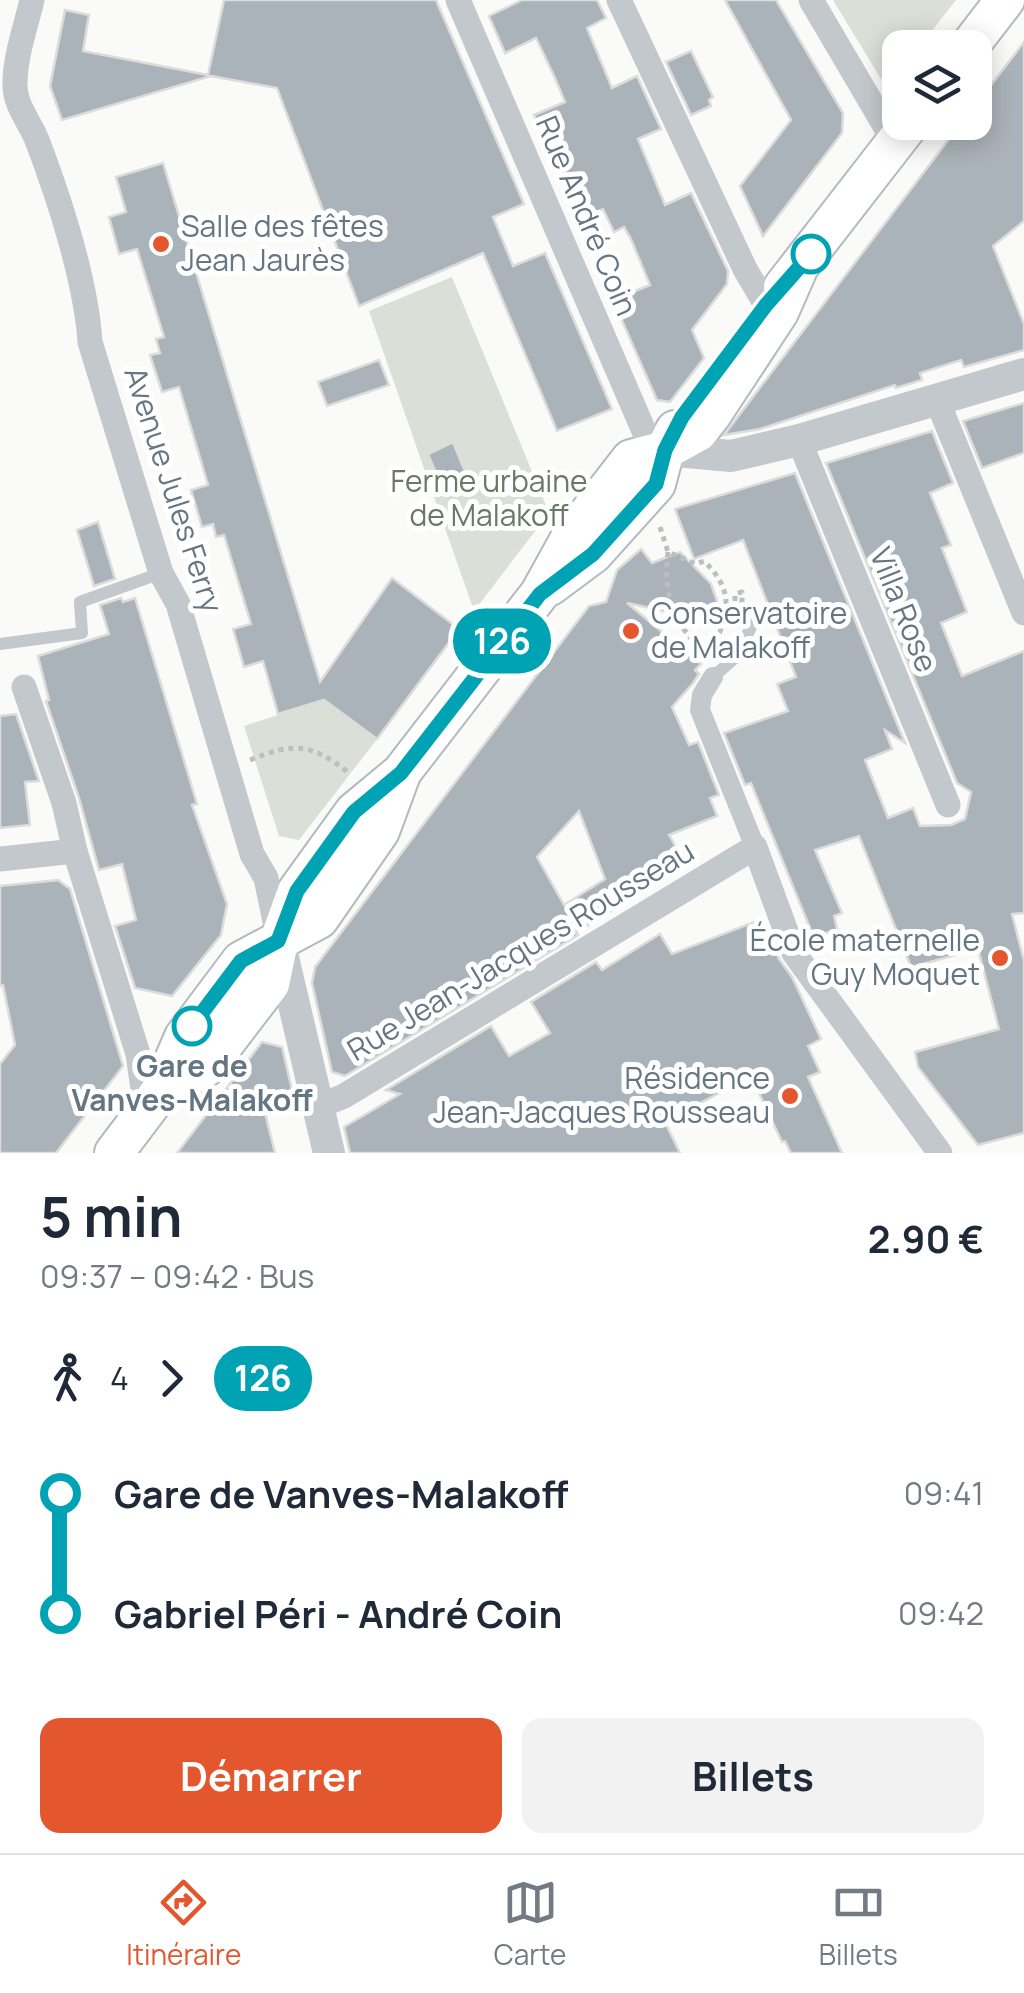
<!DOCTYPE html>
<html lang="fr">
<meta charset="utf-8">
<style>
:root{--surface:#fff;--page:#f2f2f3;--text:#1f2937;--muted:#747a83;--line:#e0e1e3;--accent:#e4572e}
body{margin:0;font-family:Manrope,sans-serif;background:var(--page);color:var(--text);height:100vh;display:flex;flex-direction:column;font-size:38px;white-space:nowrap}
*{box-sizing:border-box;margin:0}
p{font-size:32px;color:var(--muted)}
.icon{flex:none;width:55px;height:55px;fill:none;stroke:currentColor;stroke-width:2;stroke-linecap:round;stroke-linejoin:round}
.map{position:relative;height:1153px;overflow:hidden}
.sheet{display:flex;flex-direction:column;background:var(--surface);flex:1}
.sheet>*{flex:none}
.badge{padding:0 20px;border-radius:32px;font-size:35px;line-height:65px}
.buttons{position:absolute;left:882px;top:30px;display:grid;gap:20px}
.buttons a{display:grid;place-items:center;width:110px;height:110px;border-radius:20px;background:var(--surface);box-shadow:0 5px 25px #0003;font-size:50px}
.map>.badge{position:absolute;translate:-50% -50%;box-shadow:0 0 0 5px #fff}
.legs{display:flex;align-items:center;gap:15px;height:110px;padding:0 40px;font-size:32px}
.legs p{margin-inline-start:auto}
.head{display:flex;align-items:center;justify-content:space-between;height:170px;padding:0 40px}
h1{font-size:55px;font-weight:700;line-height:75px}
.action{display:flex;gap:20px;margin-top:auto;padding:20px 40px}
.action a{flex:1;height:115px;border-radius:20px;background:var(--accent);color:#fff;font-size:40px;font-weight:700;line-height:115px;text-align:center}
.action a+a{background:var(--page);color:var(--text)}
ul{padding:0 40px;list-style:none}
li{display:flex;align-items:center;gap:35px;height:120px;font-size:38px}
li i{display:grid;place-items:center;width:15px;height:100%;margin:0 12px;background:currentColor}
li i::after{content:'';width:25px;height:25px;margin:-12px;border:8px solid;border-radius:50%;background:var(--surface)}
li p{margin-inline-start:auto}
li:first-child i{background:linear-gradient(#0000 50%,currentColor 0)}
li:last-child i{background:linear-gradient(currentColor 50%,#0000 0)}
.dock{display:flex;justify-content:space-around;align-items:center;height:140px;border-top:2px solid var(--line);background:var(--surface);font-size:28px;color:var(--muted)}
.dock a{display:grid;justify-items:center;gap:5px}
.dock .active{color:var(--accent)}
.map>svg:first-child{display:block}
</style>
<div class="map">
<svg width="1024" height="1153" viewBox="0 0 1024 1153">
<rect width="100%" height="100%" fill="#fafaf8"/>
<g fill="#dadfd7">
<path d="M833 0H956L919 47 900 48V73L894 81 881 79Z"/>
<path d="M452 277 549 513 474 611 369 311Z"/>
<path d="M324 700 377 739 299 840 279 836 244 726Z"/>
</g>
<g fill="#aab3b9" stroke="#dcdcda" stroke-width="2.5" fill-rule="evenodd">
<path d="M224 0H436L524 204 493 217 513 266 545 253 612 409 557 431 483 253 359 306 277 88 211 76 62 120 50 86 65 10 89 15 83 51 208 75Z"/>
<path d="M522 0H597L606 18 587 28 612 88 637 76 661 129 638 139 665 205 691 193 728 271 727 284 692 330 704 358 670 402 657 400 613 300 650 285 631 239 624 227 614 232 603 209 579 219 534 115 565 102 555 78 536 38 505 53 489 16Z"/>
<path d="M725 0H776L843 113 842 133 763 236 740 186 791 120Z"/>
<path d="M1024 42V221L993 246 1024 324V350L964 367 961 360 920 373 922 380 896 388 895 385 760 429 724 435 962 122H975V106Z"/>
<path d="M691 51 713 97 709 100 711 106 691 115 666 62Z"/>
<path d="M163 163 320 682 392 578 459 629 377 739 324 700 278 714 263 661 244 667 233 629 251 624 224 535 216 537 213 524 202 527 191 490 208 485 179 387 162 392 150 355 160 353 156 339 164 337 137 249 119 254 109 217 126 212 116 177Z"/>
<path d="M379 360 389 385 327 406 318 382Z"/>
<path d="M1024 403V453L982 468 963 421Z"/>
<path d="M932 431 953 483 930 493 951 545 942 548 967 612 941 623 962 676 1024 651V913L1012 914 1024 961V1133L978 1145 918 1067 915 1052 999 1029 978 949 911 967 859 836 815 850 842 913 834 916 837 929 814 938 751 783 745 785 724 733 788 711 777 684 796 677 743 540 694 559 675 509 795 473 905 743 885 730 892 749 865 760 888 818 913 808 920 826 951 825 965 819 971 792 957 783 826 463Z"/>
<path d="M453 442 471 486 446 497 428 454Z"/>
<path d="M98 522 115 579 94 586 77 530Z"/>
<path d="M641 549 652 563 680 552 711 584 717 601V619L701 615 700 619 627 603 701 664 695 670 699 674 693 683 672 707 689 745 698 742 719 795 710 798 717 816 669 835 680 854 675 857 681 868 657 883 613 901 616 908 576 933 578 935 345 1076 332 1072 312 983 315 967 589 606 606 602 617 570ZM579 811 605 879 564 905 537 857Z"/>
<path d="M121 598 123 602 135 598 197 804 192 805 227 904 221 935 172 996 135 988 115 926 136 920 122 864 99 870 79 798 46 701 49 700 38 656 109 634 100 605Z"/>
<path d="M16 714 39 781 25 782 30 825 0 828V716Z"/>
<path d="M58 880 70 889 123 1066 56 1153H0V1064L15 1045 3 985 0 986V886Z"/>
<path d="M754 922 767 928 779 959 792 977 821 1039 808 1046 820 1072 808 1077 842 1153H791L785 1141 782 1142 751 1076 665 1122 680 1153H350L344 1127 400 1094 386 1090 491 1026 509 1056 550 1033 531 1002 596 962 602 970 660 934 672 954Z"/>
<path d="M262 1042 282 1047 292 1090 261 1097 275 1153H177Z"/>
</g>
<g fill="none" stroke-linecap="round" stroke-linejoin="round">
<defs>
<g id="secondary">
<path d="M968 48 1005 0"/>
<path d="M783 287 911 122"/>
<path d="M550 586 593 554 656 484 665 450 675 430"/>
<path d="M160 1092 206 1067 227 1040 270 984 279 941 297 891 354 812 401 773 540 593 572 535 631 459 665 450 698 432 712 414 779 312 797 271"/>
<path d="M114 1153 160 1092 184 1037 241 961 319 919 380 831 401 774"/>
</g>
</defs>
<use href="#secondary" stroke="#b3babf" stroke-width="42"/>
<g stroke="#bbbfc2" stroke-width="5" stroke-dasharray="5 5" stroke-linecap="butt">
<path d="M660 527 668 552 696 564 704 561C730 586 732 609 716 640L719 643"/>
<path d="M668 552C663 600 674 623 707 656"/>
<path d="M735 611V594L742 592V606"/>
<path d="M250 760C294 742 311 743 349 773"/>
</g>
<g stroke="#c3c8cc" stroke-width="12">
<path d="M0 644 82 633 80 602 161 573"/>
<path d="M713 677 736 657 752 625"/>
</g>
<path stroke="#c3c8cc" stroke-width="20" d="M713 677 702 695 700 710 755 847"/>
<g stroke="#c3c8cc" stroke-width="25">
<path d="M32 0C26 26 15 56 15 83 14 105 30 122 37 140 59 198 86 281 90 342L161 573 178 604 252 854 266 878 278 936"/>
<path d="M458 0 644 431 665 450"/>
<path d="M619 0 745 269 766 305"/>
<path d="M811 0 895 143"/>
<path d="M937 400 1024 613"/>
<path d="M799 440 948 805"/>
<path d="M24 687 64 803 75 851 138 1054 146 1110"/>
<path d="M0 859 75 851"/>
<path d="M318 1107 344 1096 755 847 794 953 940 1153"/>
</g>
<g stroke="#c3c8cc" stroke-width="32">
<path d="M665 450 731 456 799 440 1024 374"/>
<path d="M280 945 329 1153"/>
</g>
<use href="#secondary" stroke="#fff" stroke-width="38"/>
</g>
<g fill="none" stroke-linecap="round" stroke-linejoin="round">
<defs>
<path id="line-1" d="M192 1026 241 961 278 941 297 891 354 812 401 773 540 594 593 554 656 484 665 450 682 417 766 305 811 254"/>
</defs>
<use href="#line-1" stroke="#fff" stroke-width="22"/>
<use href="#line-1" stroke="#00a3b4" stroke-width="15"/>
</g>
<g fill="#e4572e" stroke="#fff" stroke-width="4">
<circle cx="161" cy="244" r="10"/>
<circle cx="631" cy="631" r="10"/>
<circle cx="1000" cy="958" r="10"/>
<circle cx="790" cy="1096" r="10"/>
</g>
<g fill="#fff" stroke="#00a3b4" stroke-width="5">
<circle cx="811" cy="254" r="18"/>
<circle cx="192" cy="1026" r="18"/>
</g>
<g text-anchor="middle" stroke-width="10" stroke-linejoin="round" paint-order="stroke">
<g font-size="30" fill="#657683" stroke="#fff">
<text transform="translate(586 216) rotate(67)" y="10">Rue André Coin</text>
<text transform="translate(173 490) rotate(72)" y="10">Avenue Jules Ferry</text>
<text transform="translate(903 610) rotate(68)" y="10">Villa Rose</text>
<text transform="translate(521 951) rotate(-31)" y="10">Rue Jean-Jacques Rousseau</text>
</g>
<g font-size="30" fill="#657683" stroke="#fff" text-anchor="start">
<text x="181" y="237">Salle des fêtes<tspan x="181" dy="34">Jean Jaurès</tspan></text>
<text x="651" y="624">Conservatoire<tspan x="651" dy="34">de Malakoff</tspan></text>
<text x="980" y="951" text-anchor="end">École maternelle<tspan x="980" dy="34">Guy Moquet</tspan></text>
<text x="770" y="1089" text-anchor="end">Résidence<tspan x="770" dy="34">Jean-Jacques Rousseau</tspan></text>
</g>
<g font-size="30" fill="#687a64" stroke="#fff">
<text x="489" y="492">Ferme urbaine<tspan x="489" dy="34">de Malakoff</tspan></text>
</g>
<g font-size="30" font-weight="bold" fill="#657683" stroke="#fff">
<text x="192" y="1077">Gare de<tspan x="192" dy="34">Vanves-Malakoff</tspan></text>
</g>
</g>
</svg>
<div class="buttons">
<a><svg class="icon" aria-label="layers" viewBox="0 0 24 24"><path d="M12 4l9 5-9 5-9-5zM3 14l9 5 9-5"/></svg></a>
</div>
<b class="badge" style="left:502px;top:641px;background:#00a3b4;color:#fff">126</b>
</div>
<section class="sheet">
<div class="head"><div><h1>5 min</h1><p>09:37 – 09:42 · Bus</p></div><b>2.90 €</b></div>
<div class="legs"><svg class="icon" aria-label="walk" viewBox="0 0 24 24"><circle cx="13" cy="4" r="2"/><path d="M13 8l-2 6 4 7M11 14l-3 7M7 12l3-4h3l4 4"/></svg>4<svg class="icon" aria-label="forward" viewBox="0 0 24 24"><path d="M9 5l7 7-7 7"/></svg><b class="badge" style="background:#00a3b4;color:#fff">126</b></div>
<ul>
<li><i style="color:#00a3b4"></i><b>Gare de Vanves-Malakoff</b><p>09:41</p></li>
<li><i style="color:#00a3b4"></i><b>Gabriel Péri - André Coin</b><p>09:42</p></li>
</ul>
<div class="action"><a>Démarrer</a><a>Billets</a></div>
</section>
<nav class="dock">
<a class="active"><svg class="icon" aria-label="directions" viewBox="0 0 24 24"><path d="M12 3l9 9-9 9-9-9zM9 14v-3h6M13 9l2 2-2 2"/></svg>Itinéraire</a>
<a><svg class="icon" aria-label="map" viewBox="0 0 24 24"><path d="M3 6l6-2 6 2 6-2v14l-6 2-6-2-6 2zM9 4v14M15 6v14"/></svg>Carte</a>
<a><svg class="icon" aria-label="tickets" viewBox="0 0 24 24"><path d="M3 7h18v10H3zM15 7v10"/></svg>Billets</a>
</nav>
